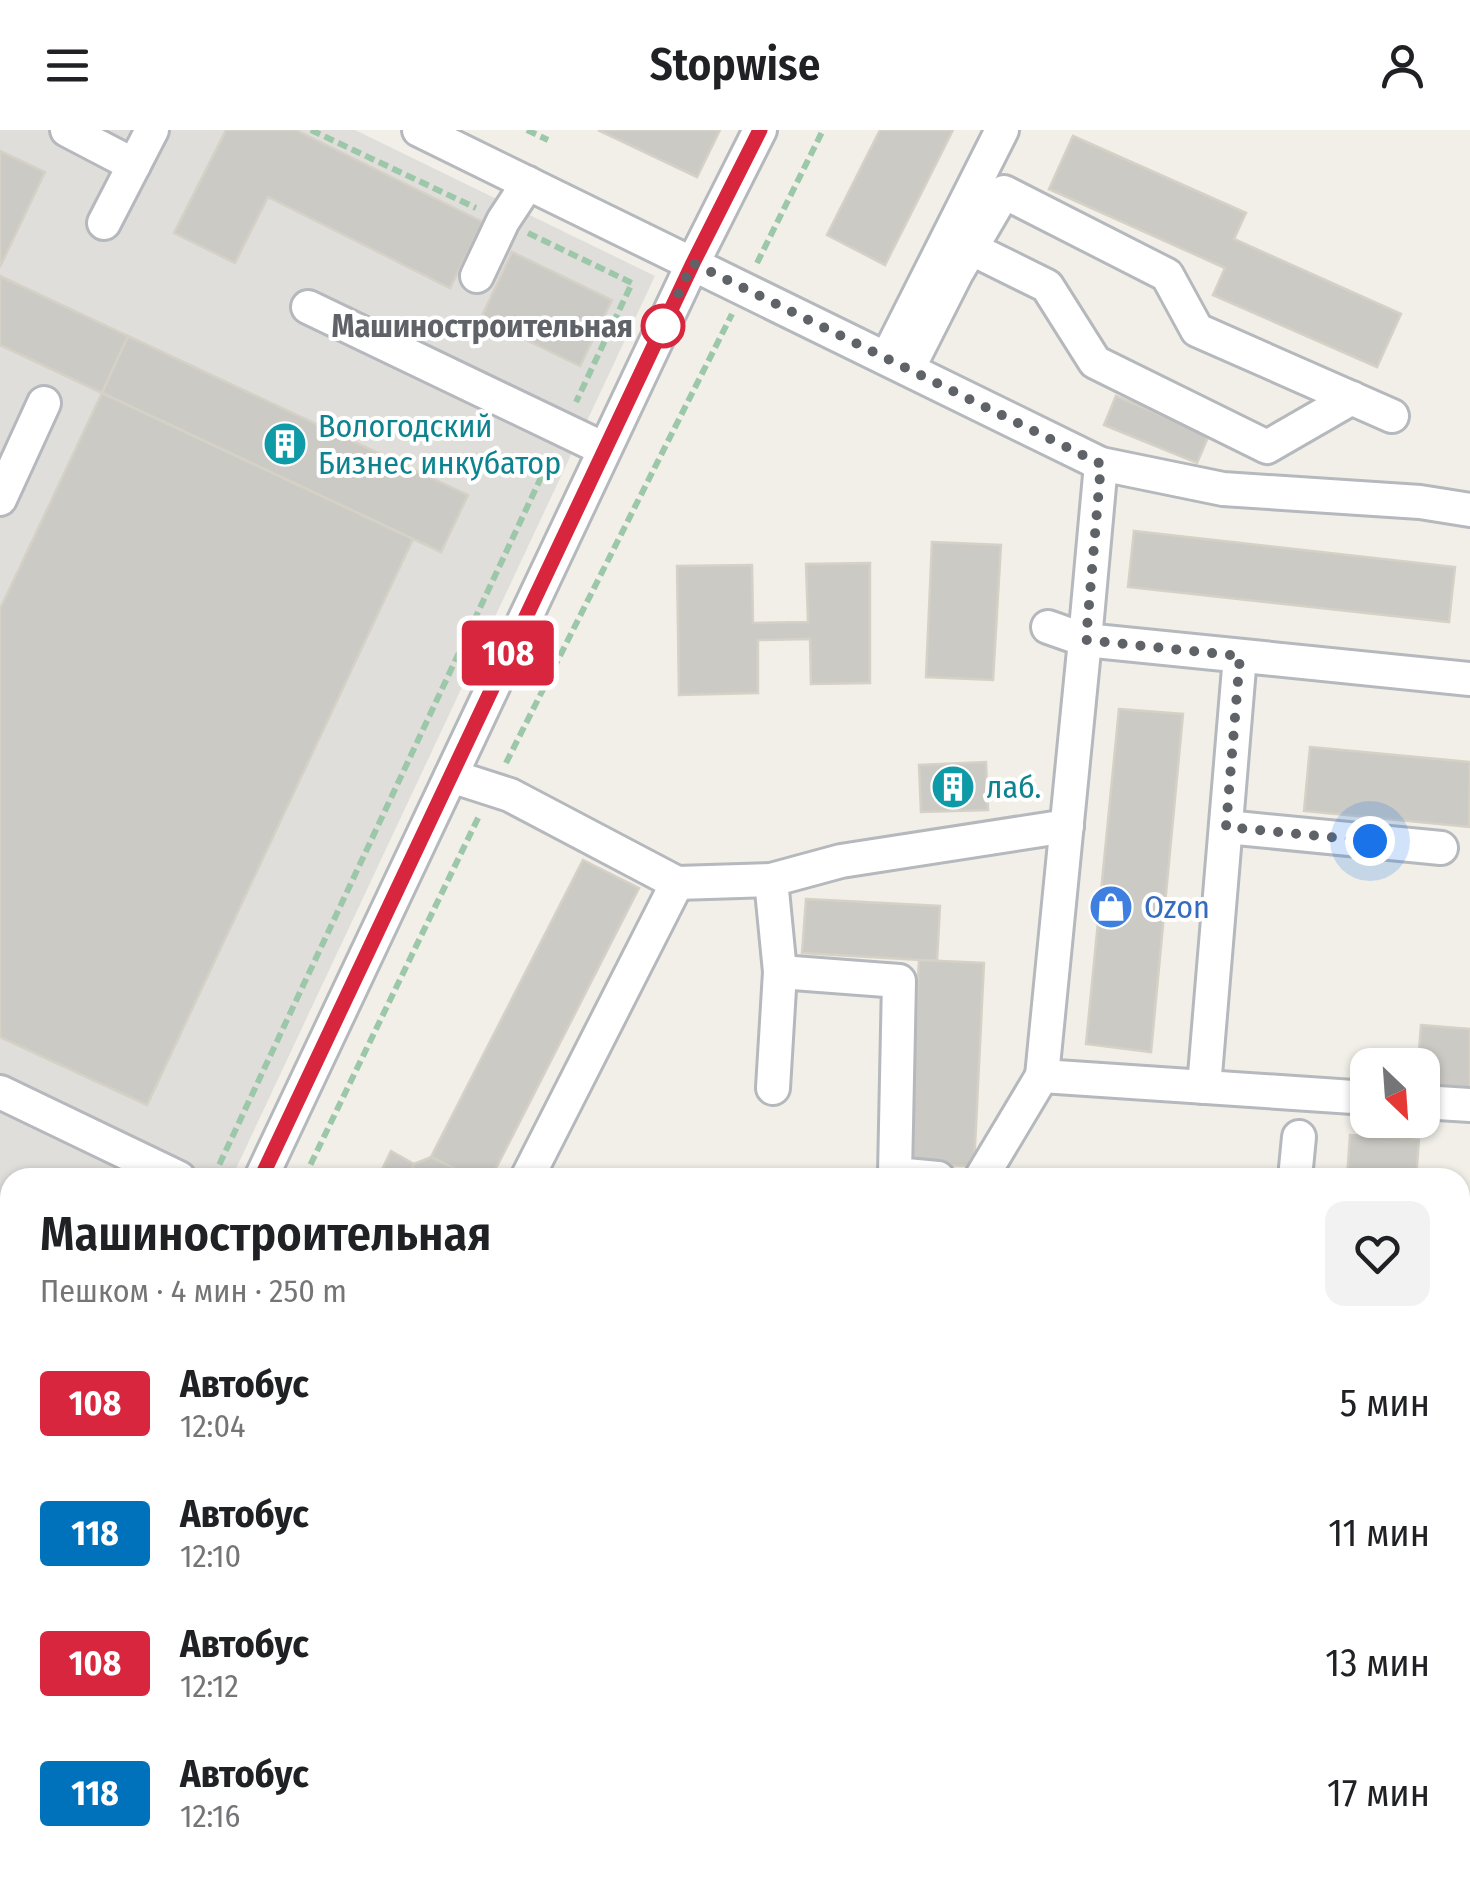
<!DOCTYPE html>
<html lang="ru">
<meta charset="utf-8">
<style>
:root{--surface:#fff;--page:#f2f2f2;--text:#202124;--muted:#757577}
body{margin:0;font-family:"Fira Sans Condensed",sans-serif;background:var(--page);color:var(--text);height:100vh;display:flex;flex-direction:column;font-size:38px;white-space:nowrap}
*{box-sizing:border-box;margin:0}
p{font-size:32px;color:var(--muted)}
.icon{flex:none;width:55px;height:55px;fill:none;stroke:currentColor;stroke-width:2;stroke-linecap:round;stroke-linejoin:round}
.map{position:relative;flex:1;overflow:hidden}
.panel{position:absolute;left:0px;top:1038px;width:1470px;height:712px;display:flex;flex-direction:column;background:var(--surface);border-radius:30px 30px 0 0;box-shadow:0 2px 8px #0004}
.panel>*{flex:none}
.badge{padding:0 20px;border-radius:8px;font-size:35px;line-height:65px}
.needle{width:65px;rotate:155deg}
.tools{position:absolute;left:1350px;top:918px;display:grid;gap:20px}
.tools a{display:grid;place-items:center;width:90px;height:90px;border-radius:20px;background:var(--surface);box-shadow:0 2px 8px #0004;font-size:50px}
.you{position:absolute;width:50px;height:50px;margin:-25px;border:8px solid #fff;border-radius:50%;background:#1a73e8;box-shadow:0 0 0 15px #1a73e833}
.map>.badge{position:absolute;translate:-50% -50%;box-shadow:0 0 0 5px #fff}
.round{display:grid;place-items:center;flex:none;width:105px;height:105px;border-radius:20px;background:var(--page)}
.overview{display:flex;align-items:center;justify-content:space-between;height:170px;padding:0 40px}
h1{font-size:48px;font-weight:600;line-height:75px}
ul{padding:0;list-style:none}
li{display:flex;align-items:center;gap:30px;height:130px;padding:0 40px}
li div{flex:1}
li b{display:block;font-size:38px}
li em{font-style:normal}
li .badge{min-width:110px;font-weight:700;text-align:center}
header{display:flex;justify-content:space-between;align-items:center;height:130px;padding:0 40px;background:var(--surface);font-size:45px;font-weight:600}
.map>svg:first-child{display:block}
</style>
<header><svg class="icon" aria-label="menu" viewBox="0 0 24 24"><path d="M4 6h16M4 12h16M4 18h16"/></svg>Stopwise<svg class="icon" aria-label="person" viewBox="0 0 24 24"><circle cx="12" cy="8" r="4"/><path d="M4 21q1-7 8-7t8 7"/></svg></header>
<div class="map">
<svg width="1470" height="1748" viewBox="0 0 1470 1748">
<rect width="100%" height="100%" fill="#f1efe8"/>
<g fill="#e0deda">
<path d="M0 0H355L655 146 232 1047 10 1048V1672L0 1671Z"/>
<path d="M166 1740H315L617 1748H167Z"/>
</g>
<g fill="#cccac5" stroke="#d6d1c6" stroke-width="2.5">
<path d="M226 0H296L483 92 450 158 268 67 235 133 174 103Z"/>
<path d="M598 0H720L697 47Z"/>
<path d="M880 0H953L885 135 827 105Z"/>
<path d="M1073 6 1246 83 1234 109 1401 184 1377 237 1213 165 1225 138 1049 59Z"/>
<path d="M0 21 45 42 0 137Z"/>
<path d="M512 122 612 170 580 236 481 188Z"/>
<path d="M0 146 128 206 102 263 0 215Z"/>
<path d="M128 206 468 365 441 422 102 263Z"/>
<path d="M102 263 413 409 147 975 0 907V479Z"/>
<path d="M1116 266 1209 305 1197 333 1104 295Z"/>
<path d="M1134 401 1455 437 1449 492 1128 457Z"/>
<path d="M932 412 1001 415 993 550 926 547Z"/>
<path d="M870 433V553L811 554 810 509 758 510V563L679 565 677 436 752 435 753 493 808 492 806 434Z"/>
<path d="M1119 579 1183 584 1151 922 1086 914Z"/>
<path d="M1310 617 1470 632 1469 697 1304 681Z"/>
<path d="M986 632 988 680 921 682 919 635Z"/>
<path d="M583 730 639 758 491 1048H474L431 1027Z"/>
<path d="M806 769 940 776 937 831 802 823Z"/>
<path d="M919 830 984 833 974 1036 909 1034Z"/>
<path d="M1421 895 1470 899V961L1422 957V935H1418Z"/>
<path d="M1350 1005 1419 1010 1416 1048H1347Z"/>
<path d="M391 1021 414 1034 408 1048H378Z"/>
<path d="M431 1027 453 1038 448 1048H408L414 1034Z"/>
<path d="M0 1168 10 1172V1227L0 1222Z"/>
<path d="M1460 1350 1470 1352V1480L1460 1479Z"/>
</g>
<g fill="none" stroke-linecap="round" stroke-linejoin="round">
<defs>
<g id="minor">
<path d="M67 0 134 35"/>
<path d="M419 0 1101 334 1223 359 1420 372 1470 380"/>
<path d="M104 93 152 0"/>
<path d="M972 119 1047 156 1095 232 1267 317 1352 268"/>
<path d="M477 146 503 91 528 53"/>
<path d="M308 177 604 319"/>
<path d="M887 228 1002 0"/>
<path d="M908 239 956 144 1004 62 1167 145 1197 200 1392 286"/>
<path d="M1101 334 1085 510 1470 549"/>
<path d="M0 369 44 273"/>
<path d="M1048 497 1085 510 1042 946 1368 968"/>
<path d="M451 646 510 665 677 753 527 1048"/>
<path d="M1226 697 1441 718"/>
<path d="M771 750 780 842"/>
<path d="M677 753 771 750 841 731 1067 696"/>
<path d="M1204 957 1240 526"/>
<path d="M773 958 780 842 899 851 895 1044 938 1048"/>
<path d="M0 962 179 1048"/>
<path d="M1422 972 1470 975"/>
<path d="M261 1048 693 133 760 0"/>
<path d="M981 1048 1042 946"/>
<path d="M1295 1048 1299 1007"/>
<path d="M10 1244V1253"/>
<path d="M1460 1304 1470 1302"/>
<path d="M0 1689H10"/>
<path d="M121 1740 122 1748"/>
<path d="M683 1740 797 1744 807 1740"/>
</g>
</defs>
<use href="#minor" stroke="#b5b8bc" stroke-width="38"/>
<g stroke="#9cc7a9" stroke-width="6" stroke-dasharray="10 5" stroke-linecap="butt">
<path d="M311 0 476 78"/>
<path d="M527 0 548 10"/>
<path d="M528 103 632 153 576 272"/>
<path d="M757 133 823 0"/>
<path d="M506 633 732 184"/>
<path d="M213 1048 552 324"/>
<path d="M304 1048 480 684"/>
<path d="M0 1732H10"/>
<path d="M73 1740V1748"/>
<path d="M1419 1740 1422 1748"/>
<path d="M151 1744 186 1747"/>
</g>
<use href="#minor" stroke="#fff" stroke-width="32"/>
</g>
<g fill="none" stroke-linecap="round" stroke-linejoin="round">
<defs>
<path id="line" d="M261 1048 693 133 760 0"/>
</defs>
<use href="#line" stroke="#fff" stroke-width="22"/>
<use href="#line" stroke="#d7263d" stroke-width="15"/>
<path stroke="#5f6368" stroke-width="10" stroke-dasharray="0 18" d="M663 196 693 133 1101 334 1086 510 1240 526 1226 697 1370 711"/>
</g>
<defs>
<symbol id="building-disc" viewBox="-11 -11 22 22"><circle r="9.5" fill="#0f9aa8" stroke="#fff"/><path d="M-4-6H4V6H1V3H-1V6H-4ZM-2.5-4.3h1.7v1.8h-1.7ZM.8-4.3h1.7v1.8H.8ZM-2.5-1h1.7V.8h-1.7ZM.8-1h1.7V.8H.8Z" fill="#fff"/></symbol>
<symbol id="shop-disc" viewBox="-11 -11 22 22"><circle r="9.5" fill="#3f7fe0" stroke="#fff"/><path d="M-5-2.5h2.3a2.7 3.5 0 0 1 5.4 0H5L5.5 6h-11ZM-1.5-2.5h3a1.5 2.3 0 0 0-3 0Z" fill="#fff"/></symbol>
</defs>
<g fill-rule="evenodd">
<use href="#building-disc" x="260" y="289" width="50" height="50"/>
<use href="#building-disc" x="928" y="632" width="50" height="50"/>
<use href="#shop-disc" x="1086" y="752" width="50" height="50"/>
</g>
<circle fill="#fff" stroke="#d7263d" stroke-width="5" cx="663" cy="196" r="20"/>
<g text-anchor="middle" stroke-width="8" stroke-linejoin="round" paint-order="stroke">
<g font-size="32" font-weight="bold" fill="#5f6368" stroke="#fff" text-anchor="end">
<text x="633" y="207">Машиностроительная</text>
</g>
<g font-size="32" fill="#0d838f" stroke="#fff" text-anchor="start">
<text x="318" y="307">Вологодский<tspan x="318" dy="37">Бизнес инкубатор</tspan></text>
<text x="986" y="668">лаб.</text>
</g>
<g font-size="32" fill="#366cbe" stroke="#fff" text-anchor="start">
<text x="1144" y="788">Ozon</text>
</g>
</g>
</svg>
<div class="tools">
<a><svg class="needle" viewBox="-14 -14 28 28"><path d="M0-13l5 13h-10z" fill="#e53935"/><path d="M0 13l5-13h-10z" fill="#757577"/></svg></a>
</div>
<div class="you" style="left:1370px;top:711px"></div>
<b class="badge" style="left:508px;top:523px;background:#d7263d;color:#fff">108</b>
<section class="panel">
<div class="overview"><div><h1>Машиностроительная</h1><p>Пешком · 4 мин · 250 m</p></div><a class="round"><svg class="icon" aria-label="heart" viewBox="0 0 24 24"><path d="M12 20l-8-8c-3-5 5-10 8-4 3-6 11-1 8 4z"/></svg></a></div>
<ul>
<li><span class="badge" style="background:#d7263d;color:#fff">108</span><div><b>Автобус</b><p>12:04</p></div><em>5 мин</em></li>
<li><span class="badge" style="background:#0072bc;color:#fff">118</span><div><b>Автобус</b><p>12:10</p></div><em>11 мин</em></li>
<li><span class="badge" style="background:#d7263d;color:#fff">108</span><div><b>Автобус</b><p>12:12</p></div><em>13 мин</em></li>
<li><span class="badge" style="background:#0072bc;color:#fff">118</span><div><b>Автобус</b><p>12:16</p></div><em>17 мин</em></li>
</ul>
</section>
</div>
